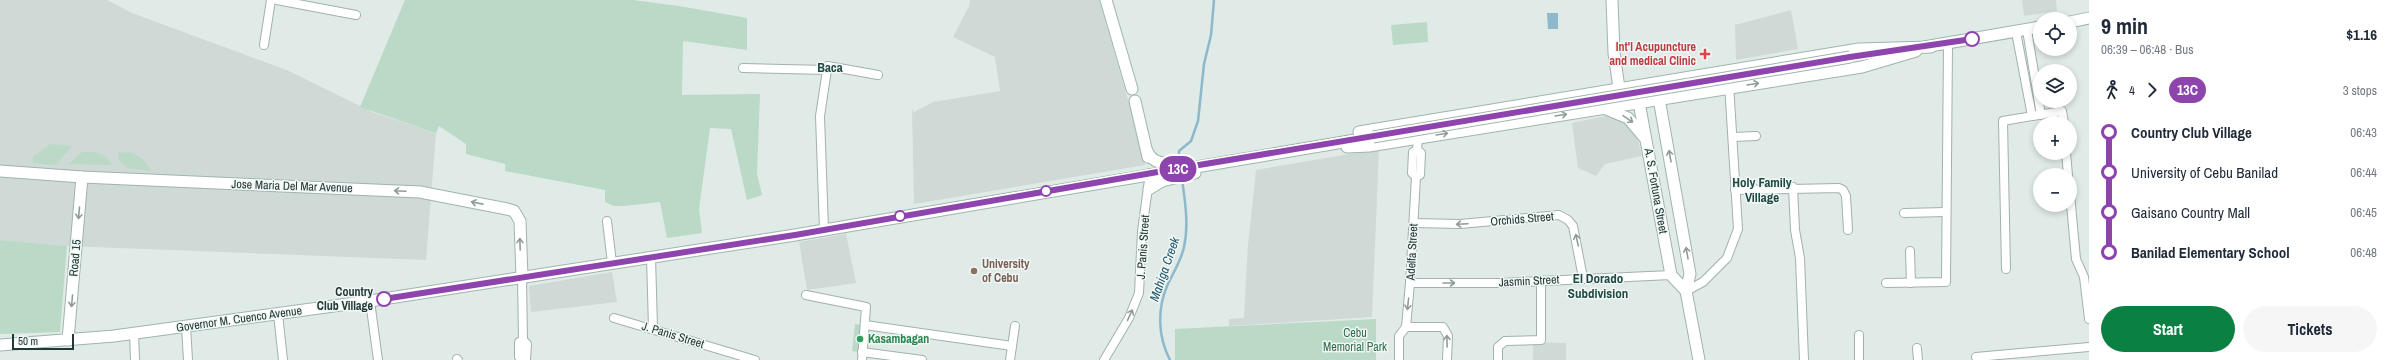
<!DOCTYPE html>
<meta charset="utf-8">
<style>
:root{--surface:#fff;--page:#f6f6f7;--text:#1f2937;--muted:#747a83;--accent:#0b8043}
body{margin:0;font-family:"Archivo Narrow",sans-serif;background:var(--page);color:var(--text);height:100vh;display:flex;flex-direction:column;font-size:15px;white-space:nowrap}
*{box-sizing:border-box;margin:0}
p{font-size:13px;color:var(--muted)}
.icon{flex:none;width:22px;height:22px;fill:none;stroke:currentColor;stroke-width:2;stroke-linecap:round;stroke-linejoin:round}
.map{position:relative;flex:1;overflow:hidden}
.sheet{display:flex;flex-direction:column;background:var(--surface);width:300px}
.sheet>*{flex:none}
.badge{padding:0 8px;border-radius:13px;font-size:14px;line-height:26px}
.tools{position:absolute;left:2033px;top:12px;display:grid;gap:8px}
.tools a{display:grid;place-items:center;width:44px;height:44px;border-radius:50%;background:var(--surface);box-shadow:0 2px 6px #0003;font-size:20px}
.scale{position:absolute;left:12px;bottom:10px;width:62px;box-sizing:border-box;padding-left:4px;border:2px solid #223835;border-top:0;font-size:11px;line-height:14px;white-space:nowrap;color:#223835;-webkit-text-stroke:3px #f0f7f4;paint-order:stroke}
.map>.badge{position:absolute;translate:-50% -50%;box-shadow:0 0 0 2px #fff}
.legs{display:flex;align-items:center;gap:6px;height:44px;padding:0 12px;font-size:13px}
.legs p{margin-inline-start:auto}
.head{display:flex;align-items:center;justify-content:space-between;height:68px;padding:0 12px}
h1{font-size:22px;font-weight:700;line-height:30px}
.button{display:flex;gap:8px;margin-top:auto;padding:8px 12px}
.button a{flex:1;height:46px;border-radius:24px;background:var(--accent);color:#fff;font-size:16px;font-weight:700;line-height:46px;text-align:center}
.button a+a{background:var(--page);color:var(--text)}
ul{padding:0 12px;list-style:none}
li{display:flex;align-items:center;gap:14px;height:40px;font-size:15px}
li i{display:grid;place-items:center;width:6px;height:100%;margin:0 5px;background:currentColor}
li i::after{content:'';width:10px;height:10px;margin:-5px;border:3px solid;border-radius:50%;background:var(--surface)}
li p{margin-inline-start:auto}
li:first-child i{background:linear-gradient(#0000 50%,currentColor 0)}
li:last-child i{background:linear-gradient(currentColor 50%,#0000 0)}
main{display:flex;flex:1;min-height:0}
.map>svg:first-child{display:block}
</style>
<main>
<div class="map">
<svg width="2089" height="360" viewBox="0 0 2089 360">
<rect width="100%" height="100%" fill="#e0eae7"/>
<g fill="#cfd9d6">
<path d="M0 0H107L132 13 289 71 372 112 436 133 426 260 67 246 0 240Z"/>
<path d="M970 0H1099L1143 151 1145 165 914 204 912 109 914 112 933 102 1000 91 995 57 953 37 969 6Z"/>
<path d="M2022 0H2056L2057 11 2024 16Z"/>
<path d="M1791 10 1798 49 1736 60 1735 25Z"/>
<path d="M1610 115 1635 129 1642 156 1605 164 1596 176 1578 168 1572 123Z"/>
<path d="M1379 149 1372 317 1229 326V319L1244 318 1248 245 1256 170Z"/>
<path d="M846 234 856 283 807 290 799 242Z"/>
<path d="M612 272 617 302 531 312 529 286Z"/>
<path d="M1533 342 1566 343V360H1533Z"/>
</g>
<g fill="#bbd9c7">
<path d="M405 0H633L679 6 747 18V50L683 41 682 95 760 94 757 174 762 195 747 200 731 129 710 128 699 209 702 233 667 238 660 202 624 206H614L605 202V190L505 171V164L466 154V144L439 126 436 133 360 107Z"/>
<path d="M1427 22 1428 42 1393 45 1391 25Z"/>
<path d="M50 144 72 146 56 165 33 163V157Z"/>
<path d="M82 152C97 152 104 151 112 165L69 164Z"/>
<path d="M118 153C134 150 144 158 151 171L127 168 118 159Z"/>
<path d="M0 240 67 246 60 332 0 334Z"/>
<path d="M1376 319V360H1175V329Z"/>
<path d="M855 324 868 326 865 353 852 351Z"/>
</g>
<path fill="#8db9ca" d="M1547 13H1558V29H1548Z"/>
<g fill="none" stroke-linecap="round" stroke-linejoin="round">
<g stroke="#8db9ca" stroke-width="2.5">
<path d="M1179 159V151L1191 141 1198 121 1204 64 1211 35 1214 0"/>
<path d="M1170 360C1158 337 1157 310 1167 286 1173 273 1181 261 1184 247 1189 225 1185 201 1182 179"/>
</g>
<defs>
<g id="street">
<path d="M277 0 356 15"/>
<path d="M2027 30 2041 115"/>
<path d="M2016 32 2032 116"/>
<path d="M264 45 271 0"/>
<path d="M743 68 827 70"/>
<path d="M1733 137 1756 136"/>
<path d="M2066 153 2068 175"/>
<path d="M1416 177 1412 173 1413 152 1417 150"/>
<path d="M1793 187 1795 230 1800 258 1804 360"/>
<path d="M1735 190 1839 188 1843 190 1846 196 1848 230"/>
<path d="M2070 194 2076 259 2084 277 2089 319"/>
<path d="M1904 213 1946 212"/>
<path d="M607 221 612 263"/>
<path d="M1414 223 1460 224 1559 215 1568 220 1573 226 1583 278"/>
<path d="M824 230 820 116 827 70 828 66 878 75"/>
<path d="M1910 251 1911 283"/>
<path d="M651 257 653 328"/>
<path d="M2006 269 2003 121 2062 111 2064 123"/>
<path d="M522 277 523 340 527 344 526 360"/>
<path d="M1410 283H1500L1671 275"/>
<path d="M1886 283 1946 282 1948 44"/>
<path d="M1686 291 1703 282 1727 258 1738 229 1729 84"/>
<path d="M806 295 866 307 862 360"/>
<path d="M370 301 378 360"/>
<path d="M278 314 283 360"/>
<path d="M614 318 755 360"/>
<path d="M865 325 1012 346"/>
<path d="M186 326 188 360"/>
<path d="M1406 327H1443L1448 336 1447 360"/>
<path d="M134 333 135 360"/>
<path d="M1859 335V360"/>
<path d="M1917 348 1918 360"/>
<path d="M862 352 922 360"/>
<path d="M1976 357 2089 347"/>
<path d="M457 359 458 360"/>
<path d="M522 360 519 357V342L523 340"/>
<path d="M1010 360 1015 326"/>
<path d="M1104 360 1129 318 1139 293 1142 231 1150 173"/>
<path d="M1399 360V336L1406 327 1410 283 1416 177 1420 175 1421 153 1417 150 1418 138"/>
<path d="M1498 360V347L1505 341 1541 340V280"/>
</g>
<g id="secondary">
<path d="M1106 0 1132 89"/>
<path d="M1612 0 1614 53 1620 95"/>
<path d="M2070 22 2089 18"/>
<path d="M1924 47 2040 27"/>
<path d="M1658 93 1690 274 1686 291 1699 360"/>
<path d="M1638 97 1671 275 1686 291"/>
<path d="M1135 101 1148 157"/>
<path d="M1606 109 1628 118 1644 137"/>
<path d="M1359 132 1859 49 1931 47"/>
<path d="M1347 147 1369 146 1862 67 1916 51"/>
<path d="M1147 151C1153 164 1163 164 1176 162"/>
<path d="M0 171 82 177 420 192 507 209 514 211 520 221 522 277"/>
<path d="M1149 189 1162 181 1195 173"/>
<path d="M68 340 82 177"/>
<path d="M0 345 114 336 370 301 795 235 1373 137"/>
</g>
</defs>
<use href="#street" stroke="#a3b1ae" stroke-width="10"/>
<use href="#secondary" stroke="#a0b4af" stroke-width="13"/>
<use href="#street" stroke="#fff" stroke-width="8"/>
<use href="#secondary" stroke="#fff" stroke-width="11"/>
<defs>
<path id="secondary-bridge" d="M1373 137 1850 57"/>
</defs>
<use href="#secondary-bridge" stroke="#a0b4af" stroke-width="13" stroke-linecap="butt"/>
<use href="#secondary-bridge" stroke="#fff" stroke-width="11"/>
</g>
<defs><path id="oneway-shaft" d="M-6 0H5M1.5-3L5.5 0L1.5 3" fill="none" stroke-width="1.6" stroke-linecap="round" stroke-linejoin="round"/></defs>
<g stroke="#909c9a">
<use href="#oneway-shaft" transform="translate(1753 84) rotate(-9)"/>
<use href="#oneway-shaft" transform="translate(1561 115) rotate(-9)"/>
<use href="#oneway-shaft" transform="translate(1628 119) rotate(34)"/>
<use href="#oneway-shaft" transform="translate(1442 134) rotate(-9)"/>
<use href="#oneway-shaft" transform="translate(1670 156) rotate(-100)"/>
<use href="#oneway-shaft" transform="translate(400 191) rotate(-177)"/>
<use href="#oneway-shaft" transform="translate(477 203) rotate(-169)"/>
<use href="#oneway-shaft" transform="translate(79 213) rotate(95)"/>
<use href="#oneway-shaft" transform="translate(1462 224) rotate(177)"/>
<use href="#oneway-shaft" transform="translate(1577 240) rotate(-103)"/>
<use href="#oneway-shaft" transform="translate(520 244) rotate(-92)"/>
<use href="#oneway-shaft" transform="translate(1687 253) rotate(-100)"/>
<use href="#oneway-shaft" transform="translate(1449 283)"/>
<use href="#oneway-shaft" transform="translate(72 301) rotate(95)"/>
<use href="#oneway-shaft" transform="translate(1408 304) rotate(96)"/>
<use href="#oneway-shaft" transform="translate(1130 315) rotate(-65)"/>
<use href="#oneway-shaft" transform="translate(1447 341) rotate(-91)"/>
</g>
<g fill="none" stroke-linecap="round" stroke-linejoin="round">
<defs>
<path id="line-1" d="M384 299 795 235 1169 170 1850 57 1972 39"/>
</defs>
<use href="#line-1" stroke="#fff" stroke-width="9"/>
<use href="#line-1" stroke="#8e44ad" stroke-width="6"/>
</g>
<g fill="#fff" stroke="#8e44ad" stroke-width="2">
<circle cx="1972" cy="39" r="7"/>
<circle cx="1046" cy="191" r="5"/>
<circle cx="900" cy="216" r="5"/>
<circle cx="384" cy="299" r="7"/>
</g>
<path fill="#e0444e" stroke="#f0f7f4" stroke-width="1.5" d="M1703 48h4v4h4v4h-4v4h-4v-4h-4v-4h4z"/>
<circle fill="#8d6e63" stroke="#f0f7f4" stroke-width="1.5" cx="974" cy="271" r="4"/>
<circle fill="#2e9e5b" stroke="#f0f7f4" stroke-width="1.5" cx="860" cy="339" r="4"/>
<g text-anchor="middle" stroke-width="3" stroke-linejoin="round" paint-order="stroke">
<g font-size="12" font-weight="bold" fill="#be3a42" stroke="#f0f7f4" text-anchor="end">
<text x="1696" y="51">Int'l Acupuncture<tspan x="1696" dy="14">and medical Clinic</tspan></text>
</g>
<g font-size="12" fill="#223835" stroke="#f0f7f4">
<text transform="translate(292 186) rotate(2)" y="4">Jose Maria Del Mar Avenue</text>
<text transform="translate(1656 191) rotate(80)" y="4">A. S. Fortuna Street</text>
<text transform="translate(1522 219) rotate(-5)" y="4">Orchids Street</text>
<text transform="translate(1143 247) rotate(-86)" y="4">J. Panis Street</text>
<text transform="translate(1412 252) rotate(-87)" y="4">Adelfa Street</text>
<text transform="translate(75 258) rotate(-85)" y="4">Road 15</text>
<text transform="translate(1529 281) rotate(-3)" y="4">Jasmin Street</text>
<text transform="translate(239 319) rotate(-8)" y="4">Governor M. Cuenco Avenue</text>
<text transform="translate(673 335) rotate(17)" y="4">J. Panis Street</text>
</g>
<g font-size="12" font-weight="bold" fill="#785e54" stroke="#f0f7f4" text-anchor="start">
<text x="982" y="268">University<tspan x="982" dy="14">of Cebu</tspan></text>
</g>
<g font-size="12" font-weight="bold" fill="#223835" stroke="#f0f7f4" text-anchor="end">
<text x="373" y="296">Country<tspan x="373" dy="14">Club Village</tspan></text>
</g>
<g font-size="12" fill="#306c4e" stroke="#f0f7f4">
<text x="1355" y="337">Cebu<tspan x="1355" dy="14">Memorial Park</tspan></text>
</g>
<g font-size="12" font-weight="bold" fill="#27864d" stroke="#f0f7f4" text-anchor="start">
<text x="868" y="343">Kasambagan</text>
</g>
<g font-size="13" font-weight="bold" fill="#204944" stroke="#f0f7f4">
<text x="830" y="72">Baca</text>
<text x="1762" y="187">Holy Family<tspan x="1762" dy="15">Village</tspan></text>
<text x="1598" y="283">El Dorado<tspan x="1598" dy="15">Subdivision</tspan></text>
</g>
<g font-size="13" font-style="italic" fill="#22596f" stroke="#f0f7f4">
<text transform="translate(1164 269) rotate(-71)" y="5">Mahiga Creek</text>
</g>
</g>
</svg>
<div class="tools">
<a><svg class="icon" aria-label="locate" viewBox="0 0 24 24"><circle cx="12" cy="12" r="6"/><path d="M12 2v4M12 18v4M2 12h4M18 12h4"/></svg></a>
<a><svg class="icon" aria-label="layers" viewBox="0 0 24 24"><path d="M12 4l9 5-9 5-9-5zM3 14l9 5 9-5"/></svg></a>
<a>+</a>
<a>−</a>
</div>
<div class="scale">50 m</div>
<b class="badge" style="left:1178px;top:169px;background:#8e44ad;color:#fff">13C</b>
</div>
<section class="sheet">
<div class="head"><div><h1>9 min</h1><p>06:39 – 06:48 · Bus</p></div><b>$1.16</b></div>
<div class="legs"><svg class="icon" aria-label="walk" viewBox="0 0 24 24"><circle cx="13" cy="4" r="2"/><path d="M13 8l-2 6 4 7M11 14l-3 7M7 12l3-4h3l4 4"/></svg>4<svg class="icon" aria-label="forward" viewBox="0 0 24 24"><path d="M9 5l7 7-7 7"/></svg><b class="badge" style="background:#8e44ad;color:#fff">13C</b><p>3 stops</p></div>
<ul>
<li><i style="color:#8e44ad"></i><b>Country Club Village</b><p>06:43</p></li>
<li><i style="color:#8e44ad"></i><span>University of Cebu Banilad</span><p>06:44</p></li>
<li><i style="color:#8e44ad"></i><span>Gaisano Country Mall</span><p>06:45</p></li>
<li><i style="color:#8e44ad"></i><b>Banilad Elementary School</b><p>06:48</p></li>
</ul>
<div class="button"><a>Start</a><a>Tickets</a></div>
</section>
</main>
